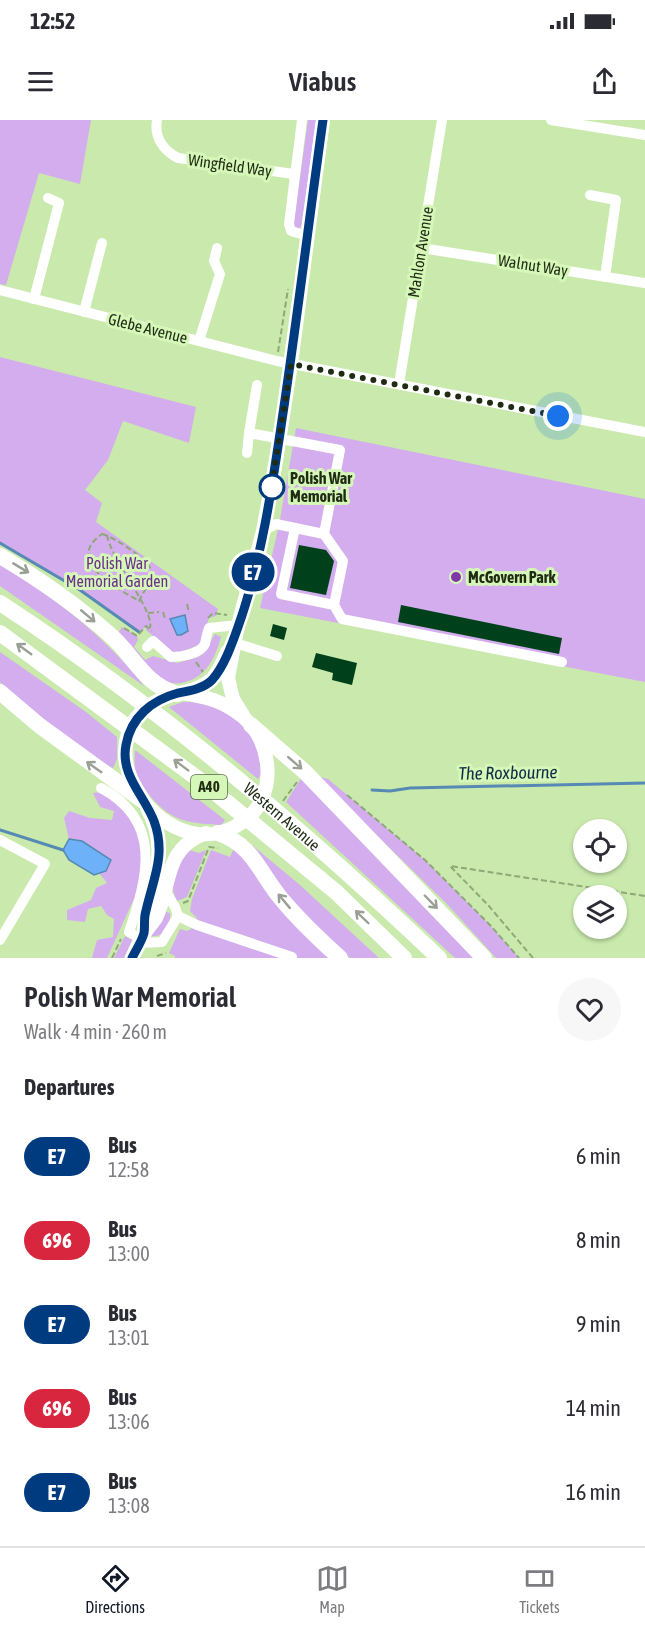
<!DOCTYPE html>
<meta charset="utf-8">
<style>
:root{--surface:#fff;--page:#f7f7f7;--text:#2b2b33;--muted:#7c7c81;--line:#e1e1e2;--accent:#111827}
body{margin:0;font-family:"Asap Condensed",sans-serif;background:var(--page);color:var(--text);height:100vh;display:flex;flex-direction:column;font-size:22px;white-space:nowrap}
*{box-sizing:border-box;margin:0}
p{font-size:20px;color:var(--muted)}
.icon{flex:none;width:33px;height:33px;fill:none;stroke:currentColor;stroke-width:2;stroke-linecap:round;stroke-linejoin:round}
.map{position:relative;height:838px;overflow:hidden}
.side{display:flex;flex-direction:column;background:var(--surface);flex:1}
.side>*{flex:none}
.badge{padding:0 12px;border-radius:20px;font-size:21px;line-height:39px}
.buttons{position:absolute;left:573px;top:699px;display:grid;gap:12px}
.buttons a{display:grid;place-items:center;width:54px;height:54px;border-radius:50%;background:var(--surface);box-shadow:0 2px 4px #0004;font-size:30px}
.you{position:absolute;width:30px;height:30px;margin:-15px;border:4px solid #fff;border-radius:50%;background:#1a73e8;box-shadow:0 0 0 9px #1a73e833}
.map>.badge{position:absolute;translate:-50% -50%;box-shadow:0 0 0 3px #fff}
h2{padding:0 24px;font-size:22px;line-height:54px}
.round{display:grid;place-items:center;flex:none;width:63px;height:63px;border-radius:32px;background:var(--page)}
.summary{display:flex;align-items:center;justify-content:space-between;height:102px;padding:0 24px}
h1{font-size:28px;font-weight:600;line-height:45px}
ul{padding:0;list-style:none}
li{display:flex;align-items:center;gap:18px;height:84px;padding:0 24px}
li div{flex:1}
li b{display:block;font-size:22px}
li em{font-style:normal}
li .badge{min-width:66px;font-weight:700;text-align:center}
.status{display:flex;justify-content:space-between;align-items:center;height:42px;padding:0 30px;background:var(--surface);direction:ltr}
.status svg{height:16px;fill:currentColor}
header{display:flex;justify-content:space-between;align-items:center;height:78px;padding:0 24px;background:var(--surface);font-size:27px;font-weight:600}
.menu{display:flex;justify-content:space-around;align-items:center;height:84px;border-top:2px solid var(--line);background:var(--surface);font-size:16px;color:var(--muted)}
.menu a{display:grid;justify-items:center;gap:3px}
.menu .current{color:var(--accent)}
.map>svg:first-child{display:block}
</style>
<div class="status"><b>12:52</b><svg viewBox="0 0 49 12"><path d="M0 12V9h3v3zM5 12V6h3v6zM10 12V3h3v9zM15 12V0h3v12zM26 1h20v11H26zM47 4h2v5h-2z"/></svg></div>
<header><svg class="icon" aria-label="menu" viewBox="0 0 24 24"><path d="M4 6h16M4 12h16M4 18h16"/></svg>Viabus<svg class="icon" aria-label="share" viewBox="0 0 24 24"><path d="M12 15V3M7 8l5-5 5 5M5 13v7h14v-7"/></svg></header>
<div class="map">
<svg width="645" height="838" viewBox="0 0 645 838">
<rect width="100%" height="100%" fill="#c9eaac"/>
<g fill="#d3adee">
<path d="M0 0H91L80 64 39 53 6 165 0 164Z"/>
<path d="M308 0H317L301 107 298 109 293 106Z"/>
<path d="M0 237 196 287 189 323 123 301 108 340 85 370 102 383 96 402 218 489 216 496 209 498 200 525 174 534 146 510V507L139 512 80 470 0 423Z"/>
<path d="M296 308 645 379V562L260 488 279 405Z"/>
<path d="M0 442C54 478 104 515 144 566L0 466Z"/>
<path d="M122 507 137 516 138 520 134 527 145 540 153 536 177 543 198 537 204 533 215 514 221 517C215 539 205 559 181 563 174 564 165 563 159 558 145 547 131 527 118 513Z"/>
<path d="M0 532 86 592 117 617V639L113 648 105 645 53 609 0 562Z"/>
<path d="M183 582C207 581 231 590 247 609 257 619 260 640 261 654L258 659 169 587Z"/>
<path d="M135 630 225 700 221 705C209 704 195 704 183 700 162 694 142 670 135 649 134 643 135 636 135 630Z"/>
<path d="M316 656 328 659 425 740 488 803 519 838H496L446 783Z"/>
<path d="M302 657 477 838H455L286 682Z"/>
<path d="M103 672 123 687 144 725 138 770 107 838H92L97 820 113 817 114 799 107 795 101 786 88 789 85 802 67 800V790L91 780 96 768 107 763 99 753 106 751 82 721 69 719 64 698 69 691 90 698 112 700 114 691 100 687 93 673Z"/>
<path d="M252 725 300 765 379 838H350L347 835C316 805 270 764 252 725Z"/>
<path d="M234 728 332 838H175V836L169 833 180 809 187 811 191 809 197 798 190 791 192 779 211 730 230 737Z"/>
<path d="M189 730 199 733 206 730 187 777 177 781C167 762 177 746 189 730Z"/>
<path d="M162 791 170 793C171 804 165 818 151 816Z"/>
<path d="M125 816 132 820 124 838H114Z"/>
</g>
<g fill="#6db1f8" stroke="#5689b3" stroke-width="1.5">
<path d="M185 495 188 511 181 515H177L170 499Z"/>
<path d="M69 719 82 721 111 740 106 751 94 755 69 740 63 730Z"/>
</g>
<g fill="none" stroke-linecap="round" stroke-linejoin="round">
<g stroke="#5689b3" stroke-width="3">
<path d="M0 423 80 470 139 512"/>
<path d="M372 670 390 671 410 668 645 663"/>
<path d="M0 710 63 730"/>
</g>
</g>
<g fill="#00411b">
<path d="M299 425 326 430 334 441 326 475 290 468Z"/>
<path d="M401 485 562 518 559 534 398 502Z"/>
<path d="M273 504 287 508 284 520 270 516Z"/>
<path d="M316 533 357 543 352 565 332 560 333 553 312 547Z"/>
</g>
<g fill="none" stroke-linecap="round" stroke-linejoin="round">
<g stroke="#8ea877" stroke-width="2" stroke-dasharray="6 3" stroke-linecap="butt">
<path d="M278 232 288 169"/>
<path d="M102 414C114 417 148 439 151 450 153 460 143 472 139 481 117 468 63 441 102 414Z"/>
<path d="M107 415C111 440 155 491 150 508"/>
<path d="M187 484 189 493"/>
<path d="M163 492 165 499"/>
<path d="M148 493 159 492"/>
<path d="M208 498 213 493 227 495"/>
<path d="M124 508 137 516 146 506 152 511"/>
<path d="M196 542 203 552"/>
<path d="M347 675 425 740 491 806 519 838"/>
<path d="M283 681 297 662"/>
<path d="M183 783 188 781 209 727 218 728"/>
<path d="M157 836 166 833"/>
<path d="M112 838 121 819"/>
<path d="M533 838 488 785 450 746 645 776"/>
</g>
<g stroke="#fff" stroke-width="10">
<path d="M157 0C154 17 163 30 178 38L294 54"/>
<path d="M302 0 289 104 291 111 308 116"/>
<path d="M551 0 645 15"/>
<path d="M590 75 616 80 605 157"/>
<path d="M421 128 645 163"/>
<path d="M0 170 277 241 645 312"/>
<path d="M34 179 59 83 48 78"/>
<path d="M84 192 102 123"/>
<path d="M199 221 220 154 214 141 217 128"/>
<path d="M399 264 442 0"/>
<path d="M257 265 249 313 340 330 324 414 276 404 263 411"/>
<path d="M247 333 249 313"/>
<path d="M295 408 281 474 334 485 343 441 324 414"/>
<path d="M334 485 342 499 562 542"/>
<path d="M235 523 277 536"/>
<path d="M147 527 153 521 171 537C181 537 200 534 205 524 206 519 207 513 209 508L238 505"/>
<path d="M101 668C163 701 148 757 129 812L141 819"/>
<path d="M0 720 45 744 0 820"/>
<path d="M178 796 197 805 292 837"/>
<path d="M139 823 162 822 178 796 175 787 165 770"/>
</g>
<g stroke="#fff" stroke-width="14">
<path d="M185 572C212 565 217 556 227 532"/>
<path d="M180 573C205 576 224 581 243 597 273 622 278 677 244 701 161 761 61 600 180 573Z"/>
<path d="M244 597 233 579 228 558 238 505 263 411 276 340 291 244 323 0"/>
<path d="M144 814C147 767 173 736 147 688"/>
<path d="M132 838C136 830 139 820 145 813 148 808 153 803 156 798 172 764 163 729 206 713"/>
</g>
<g stroke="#fff" stroke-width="16">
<path d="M0 436C39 459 75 484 109 514 134 535 143 564 177 574"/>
<path id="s1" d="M0 483C158 586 302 708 439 838"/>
<path d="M0 513 205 664 336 772 404 838"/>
<path d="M0 572 40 606 142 680"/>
<path d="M251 605 305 652 484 838"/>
<path d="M218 713C254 725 260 755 284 782 301 802 320 820 340 838"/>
</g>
</g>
<defs><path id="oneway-shaft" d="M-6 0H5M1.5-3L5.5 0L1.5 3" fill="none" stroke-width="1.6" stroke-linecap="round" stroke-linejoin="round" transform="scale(1.5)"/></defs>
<g stroke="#9aa095">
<use href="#oneway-shaft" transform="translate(21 448) rotate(31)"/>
<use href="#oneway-shaft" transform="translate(88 496) rotate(40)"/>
<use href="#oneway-shaft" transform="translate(24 529) rotate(-144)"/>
<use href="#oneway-shaft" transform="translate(295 643) rotate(41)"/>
<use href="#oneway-shaft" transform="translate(181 645) rotate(-143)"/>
<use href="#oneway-shaft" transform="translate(94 647) rotate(-145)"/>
<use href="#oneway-shaft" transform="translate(284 781) rotate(-130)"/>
<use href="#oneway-shaft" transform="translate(431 782) rotate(46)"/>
<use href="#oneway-shaft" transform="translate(362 797) rotate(-136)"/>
</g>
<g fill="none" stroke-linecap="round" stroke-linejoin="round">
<defs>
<path id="line" d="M132 838C136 830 142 821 144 813 145 807 144 801 145 795 152 761 167 736 154 701 144 675 120 655 126 625 131 597 152 580 178 573 189 571 203 569 212 560 224 547 232 524 238 507 261 443 272 368 282 300 297 200 309 100 323 0"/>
</defs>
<use href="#line" stroke="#fff" stroke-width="14"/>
<use href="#line" stroke="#003b80" stroke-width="9"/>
<path stroke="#1f2b13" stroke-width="6" stroke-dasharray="0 10.8" d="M272 367 270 376 291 244 558 296"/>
</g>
<circle fill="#fff" stroke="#003b80" stroke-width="3" cx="272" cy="367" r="12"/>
<circle fill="#8037a9" stroke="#d5f7b8" stroke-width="2" cx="456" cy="457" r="6"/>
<g text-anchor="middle" stroke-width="6" stroke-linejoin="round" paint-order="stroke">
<rect fill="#d5f7b8" stroke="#566844" stroke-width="1.5" x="191" y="655" width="36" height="24" rx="4.5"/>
<g font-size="15" font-weight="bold" fill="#1f2b13">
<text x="209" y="672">A40</text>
</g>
<g font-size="16" fill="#1f2b13" stroke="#d5f7b8">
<text transform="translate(230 45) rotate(8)" y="6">Wingfield Way</text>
<text transform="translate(420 132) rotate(-81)" y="6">Mahlon Avenue</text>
<text transform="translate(533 145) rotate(9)" y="6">Walnut Way</text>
<text transform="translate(148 208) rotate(14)" y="6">Glebe Avenue</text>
<text dy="6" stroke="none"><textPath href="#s1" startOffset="354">Western Avenue</textPath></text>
</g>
<g font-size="16" font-weight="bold" fill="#1f2b13" stroke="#d5f7b8" text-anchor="start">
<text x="290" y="364">Polish War<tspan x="290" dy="18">Memorial</tspan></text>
</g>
<g font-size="16" fill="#6a2e8c" stroke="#d5f7b8">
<text x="117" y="449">Polish War<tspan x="117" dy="18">Memorial Garden</tspan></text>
</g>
<g font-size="16" font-weight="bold" fill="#1f2b13" stroke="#d5f7b8" text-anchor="start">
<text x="468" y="463">McGovern Park</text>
</g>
<g font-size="18" font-style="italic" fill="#112d49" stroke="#d5f7b8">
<text transform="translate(508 653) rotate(-1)" y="6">The Roxbourne</text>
</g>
</g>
</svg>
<div class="buttons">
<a><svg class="icon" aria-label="locate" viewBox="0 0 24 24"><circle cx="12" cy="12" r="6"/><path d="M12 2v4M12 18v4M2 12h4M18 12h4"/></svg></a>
<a><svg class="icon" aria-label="layers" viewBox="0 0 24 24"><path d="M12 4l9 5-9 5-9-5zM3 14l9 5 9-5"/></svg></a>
</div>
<div class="you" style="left:558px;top:296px"></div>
<b class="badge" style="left:253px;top:452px;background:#003b80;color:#fff">E7</b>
</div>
<section class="side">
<div class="summary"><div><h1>Polish War Memorial</h1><p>Walk · 4 min · 260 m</p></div><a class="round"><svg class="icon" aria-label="heart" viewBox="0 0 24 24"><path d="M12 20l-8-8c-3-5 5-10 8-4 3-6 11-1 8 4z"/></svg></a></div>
<h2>Departures</h2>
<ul>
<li><span class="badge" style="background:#003b80;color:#fff">E7</span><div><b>Bus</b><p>12:58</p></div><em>6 min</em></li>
<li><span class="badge" style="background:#d7263d;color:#fff">696</span><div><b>Bus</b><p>13:00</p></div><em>8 min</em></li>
<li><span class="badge" style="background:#003b80;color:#fff">E7</span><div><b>Bus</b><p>13:01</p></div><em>9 min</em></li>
<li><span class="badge" style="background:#d7263d;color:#fff">696</span><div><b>Bus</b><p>13:06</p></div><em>14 min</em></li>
<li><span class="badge" style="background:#003b80;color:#fff">E7</span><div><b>Bus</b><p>13:08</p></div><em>16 min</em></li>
</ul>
</section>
<nav class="menu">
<a class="current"><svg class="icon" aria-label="directions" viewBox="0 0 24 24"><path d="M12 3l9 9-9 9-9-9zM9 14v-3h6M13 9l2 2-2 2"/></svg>Directions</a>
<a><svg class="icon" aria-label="map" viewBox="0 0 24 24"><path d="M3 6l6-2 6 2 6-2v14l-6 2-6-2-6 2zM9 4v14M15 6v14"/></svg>Map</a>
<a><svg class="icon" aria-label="tickets" viewBox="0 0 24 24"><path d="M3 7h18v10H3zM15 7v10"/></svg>Tickets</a>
</nav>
